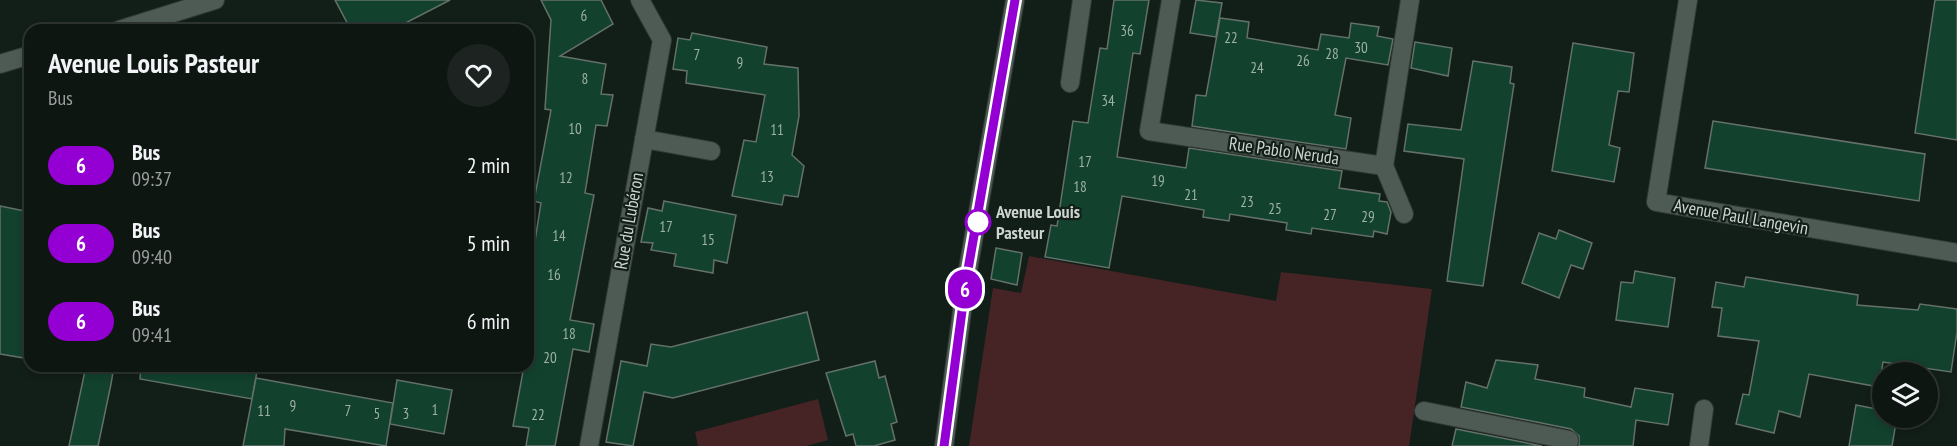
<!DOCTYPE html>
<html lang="fr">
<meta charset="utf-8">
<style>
:root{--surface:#0e1612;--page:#1c2320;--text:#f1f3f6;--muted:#9b9f9f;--line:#2e3532}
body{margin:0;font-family:"PT Sans Narrow",sans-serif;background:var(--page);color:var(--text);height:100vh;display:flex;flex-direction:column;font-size:22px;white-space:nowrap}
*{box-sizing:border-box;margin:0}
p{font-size:20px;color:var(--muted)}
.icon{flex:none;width:33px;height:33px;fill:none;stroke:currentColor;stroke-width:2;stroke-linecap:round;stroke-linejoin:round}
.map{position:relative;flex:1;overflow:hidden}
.details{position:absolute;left:24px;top:24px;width:510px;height:348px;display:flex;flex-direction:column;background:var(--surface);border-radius:18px;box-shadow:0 3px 9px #0003,0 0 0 2px var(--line)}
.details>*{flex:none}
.badge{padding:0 12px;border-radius:20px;font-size:21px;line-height:39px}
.buttons{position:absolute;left:1872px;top:362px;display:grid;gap:12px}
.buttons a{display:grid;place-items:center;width:66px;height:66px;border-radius:50%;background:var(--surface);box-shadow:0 3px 9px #0003,0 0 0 2px var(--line);font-size:30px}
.map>.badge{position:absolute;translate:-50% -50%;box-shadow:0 0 0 3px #fff}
.round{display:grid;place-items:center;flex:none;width:63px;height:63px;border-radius:32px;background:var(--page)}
.headline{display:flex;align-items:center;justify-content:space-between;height:102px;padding:0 24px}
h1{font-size:28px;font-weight:600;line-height:45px}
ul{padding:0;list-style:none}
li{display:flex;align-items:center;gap:18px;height:78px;padding:0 24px}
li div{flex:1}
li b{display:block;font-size:22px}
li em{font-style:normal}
li .badge{min-width:66px;font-weight:700;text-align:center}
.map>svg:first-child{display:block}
</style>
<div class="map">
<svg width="1957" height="446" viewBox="0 0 1957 446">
<rect width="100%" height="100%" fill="#121e18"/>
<g fill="#462425">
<path d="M1029 256 1276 301 1281 272 1432 289 1409 446H969L993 288 1021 293Z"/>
<path d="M818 399 828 440 806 446H698L695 432Z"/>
</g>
<g fill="#12412e" stroke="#64716a" stroke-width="1.5">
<path d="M335 0H450L392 30H351Z"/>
<path d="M541 0H601L613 24 560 56 606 64 601 94 613 95 607 126 596 125 585 193 594 195 570 320 594 324 589 352 573 349 555 446H526L529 428 513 426 524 366H528L533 288 528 285 541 203 534 201 551 110 545 109 551 20Z"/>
<path d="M1114 0H1149L1140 54 1133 53 1117 157 1186 168 1189 148 1342 171 1339 188 1380 194 1379 201 1387 202 1391 212 1387 234 1374 231 1373 237 1312 228 1311 234 1286 230 1287 223 1230 214 1229 221 1203 217 1204 210 1122 196 1109 268 1045 257 1051 225 1057 226 1073 121 1088 123 1100 48 1107 49Z"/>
<path d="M1196 0 1222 3 1216 37 1190 33Z"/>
<path d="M1935 0H1957V140L1915 133Z"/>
<path d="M1220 18 1249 22 1247 38 1318 50 1321 34 1349 38 1351 23 1379 27 1377 36 1393 39 1388 65 1346 58 1335 115 1351 118 1346 149 1192 126 1196 95 1206 96Z"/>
<path d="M692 33 767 47 764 64 798 68 799 116 792 155 804 166 798 197 784 195 782 205 732 196 744 140 756 142 765 95 686 83 687 71 673 69 678 38 690 40Z"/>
<path d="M1415 42 1452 48 1448 76 1411 68Z"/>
<path d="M1573 43 1634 53 1629 92 1618 91 1609 145 1620 148 1614 182 1552 171Z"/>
<path d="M1473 61 1512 67 1510 83 1514 84 1483 286 1447 281 1464 159 1404 151 1408 124 1461 130Z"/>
<path d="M1713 121 1925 154 1919 201 1705 168Z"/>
<path d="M664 201 736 215 727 263 714 260 713 273 674 266 676 254 651 250 653 243 641 242 648 208 662 211Z"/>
<path d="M0 206 30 212V359L0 354Z"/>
<path d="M1559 230 1592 243 1583 269 1571 265 1559 298 1522 283 1539 233 1556 239Z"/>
<path d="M996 248 1022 253 1017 285 991 279Z"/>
<path d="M1635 271 1675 278 1668 327 1616 320 1621 282 1633 283Z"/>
<path d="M1746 277 1858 295 1857 305 1918 310 1920 304 1957 309V332L1951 372 1883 362 1879 387 1809 374 1800 417 1779 411 1774 433 1736 424 1743 394 1749 395 1759 341 1718 336 1722 308 1712 307 1716 282 1744 287Z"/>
<path d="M807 312 819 360 673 398 644 392 633 446 606 442 621 361 647 366 651 344 671 347Z"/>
<path d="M1496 360 1538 365 1535 379 1585 388 1584 397 1631 407 1635 388 1673 394 1668 425 1636 420 1633 446H1579V436L1571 429 1461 407 1466 382 1487 388Z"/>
<path d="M875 361 879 378 885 376 897 422 891 424 895 440 874 446H856L853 434 846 436 826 373Z"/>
<path d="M86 366H114L111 384 98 446H69Z"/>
<path d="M141 366H258L252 399 140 379Z"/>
<path d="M256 378 393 403 386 446 285 429 284 446H243Z"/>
<path d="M397 380 452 390 444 434 390 424Z"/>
<path d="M1856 405 1882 410V417H1897L1892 446H1849Z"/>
<path d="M1456 429 1542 446H1452Z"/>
</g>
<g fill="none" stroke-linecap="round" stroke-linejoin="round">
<defs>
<g id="street">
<path d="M1171 0 1149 131 1384 166"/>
<path d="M1688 0 1656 202 1957 253"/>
<path d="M119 30 215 0"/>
<path d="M0 64 30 55"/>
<path d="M1070 83 1082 0"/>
<path d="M644 139 711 151"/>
<path d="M1384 166 1410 0"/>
<path d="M1384 166 1404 214"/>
<path d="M1424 411 1569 440 1568 446"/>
<path d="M589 446 662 40 640 0"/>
<path d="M1699 446 1704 409"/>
</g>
<path id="secondary" d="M944 446 966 281 1015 0"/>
</defs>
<use href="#street" stroke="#323935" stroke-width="20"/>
<use href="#secondary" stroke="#323935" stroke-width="20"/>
<use href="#street" stroke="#4e5b54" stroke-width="18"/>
<use href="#secondary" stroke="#4e5b54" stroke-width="18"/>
</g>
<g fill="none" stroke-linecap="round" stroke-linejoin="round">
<defs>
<path id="line" d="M944 446 966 281 1015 0"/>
</defs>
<use href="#line" stroke="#fff" stroke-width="14"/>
<use href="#line" stroke="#9400d3" stroke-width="9"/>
</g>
<circle fill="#fff" stroke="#9400d3" stroke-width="3" cx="978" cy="222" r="12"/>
<g text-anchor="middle" stroke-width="4.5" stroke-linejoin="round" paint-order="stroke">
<g font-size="15" fill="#9fb0a8">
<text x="584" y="21">6</text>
<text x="1127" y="36">36</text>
<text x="1231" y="43">22</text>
<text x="1361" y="53">30</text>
<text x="1332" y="59">28</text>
<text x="697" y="60">7</text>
<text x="1303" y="66">26</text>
<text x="740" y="68">9</text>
<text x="1257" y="73">24</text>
<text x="585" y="84">8</text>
<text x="1108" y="106">34</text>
<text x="575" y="134">10</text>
<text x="777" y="135">11</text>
<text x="1085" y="167">17</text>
<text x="767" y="182">13</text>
<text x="566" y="183">12</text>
<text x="1158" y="186">19</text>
<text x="1080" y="192">18</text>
<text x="1191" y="200">21</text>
<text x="1247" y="207">23</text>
<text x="1275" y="214">25</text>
<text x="1330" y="220">27</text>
<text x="1368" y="222">29</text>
<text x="666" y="232">17</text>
<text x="559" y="241">14</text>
<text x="708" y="245">15</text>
<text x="554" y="280">16</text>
<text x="569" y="339">18</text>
<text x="550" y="363">20</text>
<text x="293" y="411">9</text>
<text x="435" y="415">1</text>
<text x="264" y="416">11</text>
<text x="348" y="416">7</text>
<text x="377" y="419">5</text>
<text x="406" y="419">3</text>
<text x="538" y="420">22</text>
</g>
<g font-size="18" fill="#ced5d1" stroke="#121e18">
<text transform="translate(1284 151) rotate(8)" y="6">Rue Pablo Neruda</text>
<text transform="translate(1741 217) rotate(10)" y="6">Avenue Paul Langevin</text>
<text transform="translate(629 221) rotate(-80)" y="6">Rue du Lubéron</text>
</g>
<g font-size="18" font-weight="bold" fill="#ced5d1" stroke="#121e18" text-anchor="start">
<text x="996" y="218">Avenue Louis<tspan x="996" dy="21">Pasteur</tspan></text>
</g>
</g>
</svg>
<div class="buttons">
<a><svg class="icon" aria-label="layers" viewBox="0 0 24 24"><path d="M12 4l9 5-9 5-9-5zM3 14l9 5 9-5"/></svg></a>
</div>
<b class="badge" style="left:965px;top:289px;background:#9400d3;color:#fff">6</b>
<section class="details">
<div class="headline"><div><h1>Avenue Louis Pasteur</h1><p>Bus</p></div><a class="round"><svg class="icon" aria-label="heart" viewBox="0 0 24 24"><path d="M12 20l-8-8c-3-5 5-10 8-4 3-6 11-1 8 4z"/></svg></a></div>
<ul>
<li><span class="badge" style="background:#9400d3;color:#fff">6</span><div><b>Bus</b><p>09:37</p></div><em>2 min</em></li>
<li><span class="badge" style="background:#9400d3;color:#fff">6</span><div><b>Bus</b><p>09:40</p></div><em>5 min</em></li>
<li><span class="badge" style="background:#9400d3;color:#fff">6</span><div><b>Bus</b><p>09:41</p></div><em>6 min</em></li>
</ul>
</section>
</div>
